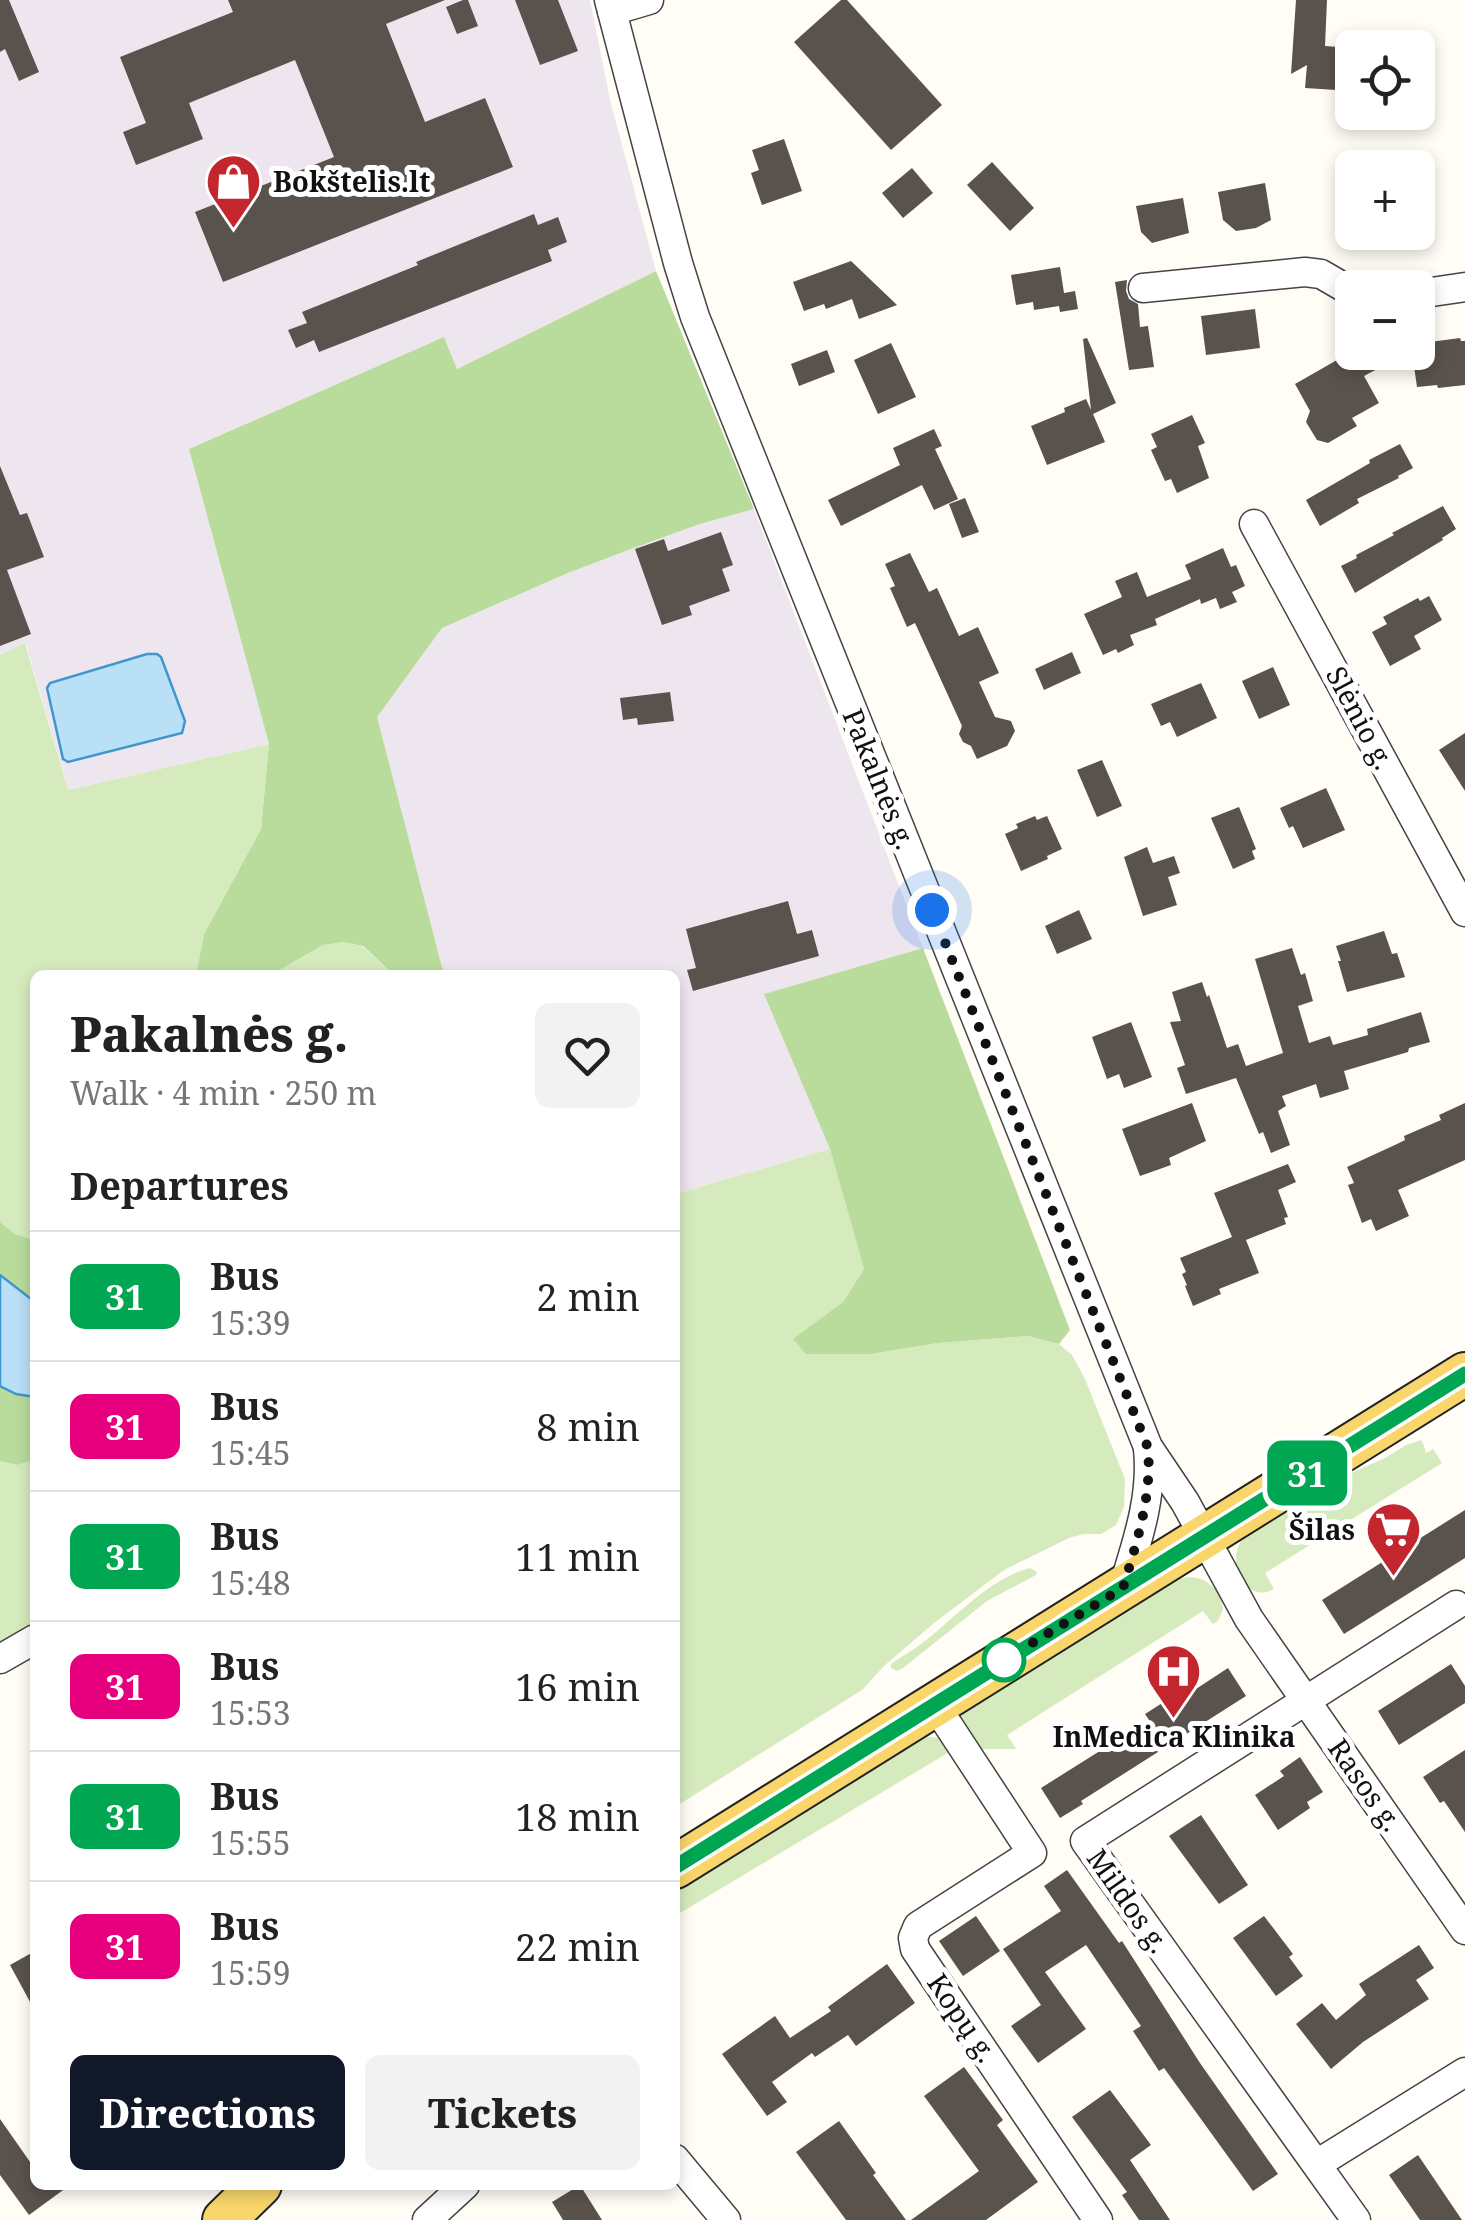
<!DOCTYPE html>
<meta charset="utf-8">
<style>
:root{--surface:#fff;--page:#f2f2f2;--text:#222;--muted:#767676;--line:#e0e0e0;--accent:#111827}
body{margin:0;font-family:"Noto Serif",serif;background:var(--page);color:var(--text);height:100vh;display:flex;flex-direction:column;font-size:38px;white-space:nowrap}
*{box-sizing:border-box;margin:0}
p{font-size:32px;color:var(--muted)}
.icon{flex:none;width:55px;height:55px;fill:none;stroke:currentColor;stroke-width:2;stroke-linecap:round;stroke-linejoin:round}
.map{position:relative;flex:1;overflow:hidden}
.side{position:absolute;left:30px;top:970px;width:650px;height:1220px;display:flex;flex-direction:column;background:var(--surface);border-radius:15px;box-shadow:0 5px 15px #0003}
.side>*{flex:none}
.badge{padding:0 20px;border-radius:15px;font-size:35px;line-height:65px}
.buttons{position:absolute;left:1335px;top:30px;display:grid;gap:20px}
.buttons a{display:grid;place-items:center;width:100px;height:100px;border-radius:15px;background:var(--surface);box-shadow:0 5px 15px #0003;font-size:50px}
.you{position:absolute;width:50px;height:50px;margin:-25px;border:8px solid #fff;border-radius:50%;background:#1a73e8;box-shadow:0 0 0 15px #1a73e833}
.map>.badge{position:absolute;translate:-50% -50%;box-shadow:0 0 0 5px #fff}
h2{padding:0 40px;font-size:38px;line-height:90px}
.round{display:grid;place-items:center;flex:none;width:105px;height:105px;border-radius:15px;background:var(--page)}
.head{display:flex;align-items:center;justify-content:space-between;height:170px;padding:0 40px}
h1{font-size:48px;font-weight:800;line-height:75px}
.primary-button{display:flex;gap:20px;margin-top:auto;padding:20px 40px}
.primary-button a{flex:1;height:115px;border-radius:15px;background:var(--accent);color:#fff;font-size:40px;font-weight:800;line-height:115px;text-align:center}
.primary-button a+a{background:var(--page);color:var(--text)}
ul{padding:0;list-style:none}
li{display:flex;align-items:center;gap:30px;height:130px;padding:0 40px;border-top:2px solid var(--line)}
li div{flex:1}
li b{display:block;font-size:38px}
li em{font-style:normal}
li .badge{min-width:110px;font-weight:700;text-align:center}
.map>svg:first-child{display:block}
</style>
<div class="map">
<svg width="1465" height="2220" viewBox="0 0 1465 2220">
<rect width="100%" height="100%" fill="#fffdf5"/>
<g fill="#eee6ef">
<path d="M0 0H590L611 104 656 271 457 369 444 337 189 449 269 744 68 790 26 644 0 655Z"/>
<path d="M754 509 923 948 765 994 830 1149 675 1194V975H444L376 717 442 628 568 573 631 549 700 524Z"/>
</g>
<g fill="#d5ebbd">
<path d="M25 643 68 790 269 744 261 829 204 934 197 970 198 975H35V1240L15 1234 0 1222V655Z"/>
<path d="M344 942 362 946 394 975H271L323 945Z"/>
<path d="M830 1149 864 1269 843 1302 794 1339 871 1354 938 1343 1028 1336 1059 1344 1072 1355 1085 1379 1125 1479 1124 1507 1116 1525 1101 1534H1083L1069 1538 1004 1570 934 1623 884 1666 862 1690 675 1807V1194Z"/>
<path d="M1421 1440 1423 1443 1426 1453 1433 1449 1442 1463 1265 1573 1274 1589C1244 1606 1223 1558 1245 1536L1320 1487 1385 1458 1406 1445Z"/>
<path d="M35 1459V1639L0 1659V1461L18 1465Z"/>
<path d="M1030 1568 1037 1572 1036 1575 987 1601 903 1668 897 1671 891 1668V1664C902 1656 914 1650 925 1641 957 1616 989 1579 1030 1568Z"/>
<path d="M1188 1577C1207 1577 1221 1590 1223 1609L1218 1621 1213 1624 1203 1611 1007 1735 1016 1749H979L958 1723 963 1713 973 1702 1178 1579Z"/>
<path d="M921 1736 939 1738 951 1751 675 1916V1888Z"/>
</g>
<g fill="#b9dc9c">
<path d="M656 271 754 509 700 524 631 549 568 573 442 628 377 717 444 975H394L363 946 344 942 323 945 271 975H198L197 970 204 934 261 829 269 744 189 449 444 337 457 369Z"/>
<path d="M923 948 1070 1330 1059 1344 1028 1336 938 1343 871 1354H806L793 1339 843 1302 864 1269 830 1149 764 994Z"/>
<path d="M0 1222 15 1234 35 1240V1302L0 1275Z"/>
<path d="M0 1386 17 1394 35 1397V1459L18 1465 0 1461Z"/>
</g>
<g fill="#b9e0f7" stroke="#3f96cf" stroke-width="2.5">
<path d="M147 654H157L161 657 185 721 182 733 68 762 63 759 47 688 50 683Z"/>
<path d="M0 1275 35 1302V1397L16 1394 0 1386Z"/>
</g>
<g fill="#5a524d">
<path d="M0 0H9L39 72 19 81 5 49 0 52Z"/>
<path d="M228 0H445L386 24 425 122 485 98 513 167 223 282 195 212 334 157 295 60 189 103 203 139 136 165 123 132 146 123 120 57 233 12Z"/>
<path d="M463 0H468L478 26 457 34 446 7Z"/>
<path d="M515 0H558L578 51 540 65Z"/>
<path d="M841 0H847L942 105 891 150 794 42Z"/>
<path d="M1296 0H1327L1325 46 1352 48V91L1305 88 1307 65 1291 74Z"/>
<path d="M784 139 802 191 762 205 751 173 759 170 752 150Z"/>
<path d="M992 162 1034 208 1010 231 967 185Z"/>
<path d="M912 168 933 193 903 218 882 193Z"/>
<path d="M1265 183 1271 220 1256 228 1236 231 1223 220 1218 192Z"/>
<path d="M1183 198 1189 233 1152 243 1141 232 1136 206Z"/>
<path d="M534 214 538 225 558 217 567 242 548 250 552 261 319 352 314 340 296 348 288 330 307 323 302 312 418 265 416 262Z"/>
<path d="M851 261 897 305 859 319 852 299 826 309 824 304 804 311 793 282Z"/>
<path d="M1060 267 1064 293 1075 291 1078 309 1060 312 1059 306 1034 310 1033 302 1016 305 1011 275Z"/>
<path d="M1127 280 1126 291 1129 299 1138 304 1140 327 1148 326 1154 367 1129 370 1115 282Z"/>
<path d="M1255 309 1260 348 1206 355 1201 316Z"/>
<path d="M1087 338 1116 403 1093 414 1105 442 1047 465 1031 426 1065 412 1064 408 1086 399 1091 410 1083 339Z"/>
<path d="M1460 338 1461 341H1465V385L1438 388 1437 385 1417 387 1412 352H1418V347L1431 345 1430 342Z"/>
<path d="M891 343 916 397 878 414 854 360Z"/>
<path d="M827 350 835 372 799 386 791 364Z"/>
<path d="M1351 352H1409L1364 376 1379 403 1352 418 1357 426 1328 443 1317 440 1306 422 1310 411 1295 384Z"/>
<path d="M1192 415 1205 443 1198 446 1209 478 1177 493 1171 479 1165 481 1151 450 1157 447 1151 434Z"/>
<path d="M934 429 942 446 935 449 958 499 934 510 922 485 841 526 828 500 900 465 893 448Z"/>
<path d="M1400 444 1413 468 1398 476 1399 478 1357 499 1359 503 1320 526 1306 500 1370 463 1369 460Z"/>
<path d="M0 466 20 515 27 513 44 557 7 570 31 634 0 646Z"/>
<path d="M965 498 979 532 962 538 949 504Z"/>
<path d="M1443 506 1456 529 1442 538 1443 540 1355 593 1341 566 1357 558 1356 555 1394 535 1392 533Z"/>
<path d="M721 532 733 565 722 569 730 591 689 606 692 615 662 625 635 549 664 539 668 551Z"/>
<path d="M1223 548 1231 567 1236 565 1245 586 1232 592 1237 602 1220 609 1216 598 1201 604 1200 599 1155 619 1157 625 1130 635 1134 645 1118 653 1116 649 1103 655 1084 614 1122 597 1115 581 1137 572 1147 597 1191 579 1185 565Z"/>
<path d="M910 553 929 592 937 588 959 636 978 627 999 673 979 682 995 717 1011 721 1015 731 1007 746 977 759 971 746 963 742 959 734 962 726 915 623 907 627 890 588 895 586 885 564Z"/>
<path d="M1429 596 1442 620 1414 636 1421 649 1390 666 1372 632 1387 624 1383 617 1418 598 1420 601Z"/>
<path d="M1072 652 1081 673 1044 690 1035 669Z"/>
<path d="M1273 667 1290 705 1259 719 1242 681Z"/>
<path d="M1201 683 1217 718 1177 737 1170 722 1161 726 1151 704Z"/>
<path d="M670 692 674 721 638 725 637 718 623 720 620 698Z"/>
<path d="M1465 733V791L1439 750Z"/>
<path d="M1102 760 1122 806 1097 817 1077 770Z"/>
<path d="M1326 788 1345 830 1303 848 1293 826 1289 828 1280 808Z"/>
<path d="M1239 807 1256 849 1252 851 1255 859 1233 869 1211 818Z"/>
<path d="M1035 816 1037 820 1047 816 1062 849 1047 856 1048 859 1021 871 1005 834 1018 828 1016 824Z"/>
<path d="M1147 847 1153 863 1174 856 1180 873 1168 877 1177 905 1143 916 1124 857Z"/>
<path d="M788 901 797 934 812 930 819 956 693 991 687 970 696 968 686 929Z"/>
<path d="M1079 910 1092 939 1057 954 1045 926Z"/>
<path d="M1384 931 1392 954 1397 953 1405 977 1347 992 1338 961H1341L1336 946Z"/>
<path d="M1292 948 1301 975 1305 973 1313 1001 1298 1006 1309 1043 1330 1036 1333 1045 1368 1035 1367 1029 1421 1012 1430 1042 1409 1048 1408 1052 1344 1071 1349 1089 1320 1098 1316 1084 1282 1096 1286 1106 1278 1111 1290 1145 1271 1153 1263 1132 1259 1134 1236 1078 1186 1094 1177 1068 1185 1065 1170 1022 1181 1021 1172 992 1202 982 1207 997 1209 995 1227 1048 1238 1044 1246 1066 1283 1053 1255 959Z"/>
<path d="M1131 1022 1152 1077 1124 1088 1119 1074 1107 1079 1092 1037Z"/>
<path d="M1192 1103 1206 1141 1169 1158 1171 1165 1140 1176 1122 1129Z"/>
<path d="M1465 1103V1160L1398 1190 1409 1216 1376 1231 1371 1219 1362 1223 1348 1185 1354 1183 1347 1167 1397 1144 1405 1140 1404 1136 1441 1120 1439 1115Z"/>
<path d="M1288 1164 1296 1182 1278 1190 1288 1217 1284 1218 1286 1224 1246 1240 1259 1273 1219 1289 1221 1294 1193 1306 1185 1286 1187 1285 1182 1274 1186 1272 1180 1258 1232 1237 1214 1193Z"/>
<path d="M1465 1510V1558L1344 1634 1322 1600Z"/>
<path d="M1451 1664 1465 1686V1703L1399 1745 1378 1711Z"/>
<path d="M1228 1668 1246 1696 1081 1801 1083 1804 1060 1818 1041 1788 1149 1720 1145 1714 1167 1700 1170 1706Z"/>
<path d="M1465 1750V1832L1444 1801 1440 1803 1423 1777Z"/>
<path d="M1300 1757 1323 1792 1307 1802 1310 1808 1278 1830 1255 1795 1284 1776 1280 1771Z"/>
<path d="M1201 1815 1248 1885 1219 1904 1169 1836Z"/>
<path d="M1067 1870 1119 1943 1122 1941 1200 2063 1278 2174 1253 2191 1164 2068 1159 2071 1133 2031 1141 2026 1086 1945 1045 1972 1086 2029 1038 2063 1011 2026 1041 2005 1003 1949 1061 1911 1044 1886Z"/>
<path d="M976 1916 1000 1951 963 1976 939 1941Z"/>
<path d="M1264 1916 1293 1954 1289 1957 1303 1976 1276 1996 1233 1938Z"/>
<path d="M1419 1945 1434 1968 1416 1980 1429 1999 1363 2042 1331 2069 1296 2024 1322 2003 1336 2020 1366 1995 1359 1984Z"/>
<path d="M35 1951V2011L10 1965Z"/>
<path d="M887 1964 915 2003 856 2046 848 2035 815 2057 812 2053 772 2082 787 2102 767 2116 722 2054 775 2016 790 2038 831 2011 828 2007Z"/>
<path d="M964 2067 1003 2120 997 2125 1038 2182 986 2220H911L979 2171 924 2096Z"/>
<path d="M1110 2090 1151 2145 1130 2160 1170 2220H1139L1122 2195 1127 2192 1072 2117Z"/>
<path d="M0 2119 35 2169V2185H70L29 2215 0 2175Z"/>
<path d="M839 2121 876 2173 873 2175 906 2220H846L796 2152Z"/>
<path d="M1418 2155 1443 2192 1462 2220H1420L1389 2175Z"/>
<path d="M580 2185 602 2220H563L552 2202Z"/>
</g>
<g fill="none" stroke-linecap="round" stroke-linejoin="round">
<defs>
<g id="street">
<path d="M609 0 678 263 695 317 1148 1447 1185 1502 1249 1619 1465 1930"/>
<path d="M612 11 649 0"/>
<path d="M1143 288 1305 272 1321 274 1352 292"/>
<path d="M1418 294 1465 287"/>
<path d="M1254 524 1465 912"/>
<path d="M1123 1588C1137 1542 1153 1497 1148 1449"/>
<path d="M0 1659 35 1639"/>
<path d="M935 1705 1032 1853 918 1926 913 1938 915 1949 1098 2220"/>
<path d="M675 2159 726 2220"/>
<path d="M1317 2164 1465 2072"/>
<path d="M427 2220 465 2185"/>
<path d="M1356 2220 1085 1841 1456 1605"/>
</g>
<g id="primary">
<path d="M675 1867 1465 1374"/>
<path d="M224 2220 260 2185"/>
</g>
</defs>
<use href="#street" stroke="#444" stroke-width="31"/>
<use href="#primary" stroke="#222" stroke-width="46"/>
<use href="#street" stroke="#fff" stroke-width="28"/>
<use href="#primary" stroke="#f9d66b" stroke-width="42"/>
</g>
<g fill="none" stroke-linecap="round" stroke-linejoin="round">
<defs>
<path id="line" d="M675 1867 1465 1374"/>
</defs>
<use href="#line" stroke="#fff" stroke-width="22"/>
<use href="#line" stroke="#00a651" stroke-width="15"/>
<path stroke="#111" stroke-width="10" stroke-dasharray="0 18" d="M932 910 1148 1448C1152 1497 1137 1541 1123 1588L1004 1660"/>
</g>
<defs>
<symbol id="shop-pin" viewBox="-11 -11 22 30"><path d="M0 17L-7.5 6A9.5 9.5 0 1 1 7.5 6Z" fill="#c4262e" stroke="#fff"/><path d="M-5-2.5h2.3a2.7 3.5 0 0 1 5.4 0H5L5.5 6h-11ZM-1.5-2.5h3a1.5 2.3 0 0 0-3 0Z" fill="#fff"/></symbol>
<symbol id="supermarket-pin" viewBox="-11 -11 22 30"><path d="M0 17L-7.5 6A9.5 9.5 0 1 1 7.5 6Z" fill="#c4262e" stroke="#fff"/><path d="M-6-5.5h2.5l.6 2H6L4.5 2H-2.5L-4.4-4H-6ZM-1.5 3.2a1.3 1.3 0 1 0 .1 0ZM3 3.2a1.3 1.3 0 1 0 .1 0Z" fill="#fff"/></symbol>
<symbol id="hospital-pin" viewBox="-11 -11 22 30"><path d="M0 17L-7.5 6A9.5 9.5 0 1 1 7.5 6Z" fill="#c4262e" stroke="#fff"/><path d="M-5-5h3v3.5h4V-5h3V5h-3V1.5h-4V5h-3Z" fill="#fff"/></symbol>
</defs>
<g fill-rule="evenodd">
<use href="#shop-pin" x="202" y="150" width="63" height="86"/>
<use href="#supermarket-pin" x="1362" y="1498" width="63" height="86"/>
<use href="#hospital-pin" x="1142" y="1640" width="63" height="86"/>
</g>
<circle fill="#fff" stroke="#00a651" stroke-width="5" cx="1004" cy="1660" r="20"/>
<g text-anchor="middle" stroke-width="10" stroke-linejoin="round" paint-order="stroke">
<g font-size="28" font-weight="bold" fill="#111" stroke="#fff" text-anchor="start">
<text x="273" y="192">Bokštelis.lt</text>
<text x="1355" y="1540" text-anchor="end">Šilas</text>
<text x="1174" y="1747" text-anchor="middle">InMedica Klinika</text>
</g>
<g font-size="28" fill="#111" stroke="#fff">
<text transform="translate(1360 718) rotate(62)" y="10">Slėnio g.</text>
<text transform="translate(879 779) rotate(68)" y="10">Pakalnės g.</text>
<text transform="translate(1365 1785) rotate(55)" y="10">Rasos g.</text>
<text transform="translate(1128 1901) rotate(55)" y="10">Mildos g.</text>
<text transform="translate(962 2018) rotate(56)" y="10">Kopų g.</text>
</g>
</g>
</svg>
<div class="buttons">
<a><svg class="icon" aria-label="locate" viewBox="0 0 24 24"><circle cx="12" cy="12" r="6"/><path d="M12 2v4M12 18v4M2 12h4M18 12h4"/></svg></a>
<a>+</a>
<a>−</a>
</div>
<div class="you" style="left:932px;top:910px"></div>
<b class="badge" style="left:1307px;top:1473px;background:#00a651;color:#fff">31</b>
<section class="side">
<div class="head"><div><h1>Pakalnės g.</h1><p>Walk · 4 min · 250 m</p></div><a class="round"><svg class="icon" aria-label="heart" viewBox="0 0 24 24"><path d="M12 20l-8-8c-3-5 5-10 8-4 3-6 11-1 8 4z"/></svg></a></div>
<h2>Departures</h2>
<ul>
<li><span class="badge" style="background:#00a651;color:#fff">31</span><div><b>Bus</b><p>15:39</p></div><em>2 min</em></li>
<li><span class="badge" style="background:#e6007e;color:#fff">31</span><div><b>Bus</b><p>15:45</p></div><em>8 min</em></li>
<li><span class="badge" style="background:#00a651;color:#fff">31</span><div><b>Bus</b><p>15:48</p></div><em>11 min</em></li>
<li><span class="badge" style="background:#e6007e;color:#fff">31</span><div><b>Bus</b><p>15:53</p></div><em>16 min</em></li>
<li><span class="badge" style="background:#00a651;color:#fff">31</span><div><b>Bus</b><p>15:55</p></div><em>18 min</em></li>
<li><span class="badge" style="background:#e6007e;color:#fff">31</span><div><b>Bus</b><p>15:59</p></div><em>22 min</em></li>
</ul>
<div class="primary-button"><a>Directions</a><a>Tickets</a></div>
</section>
</div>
